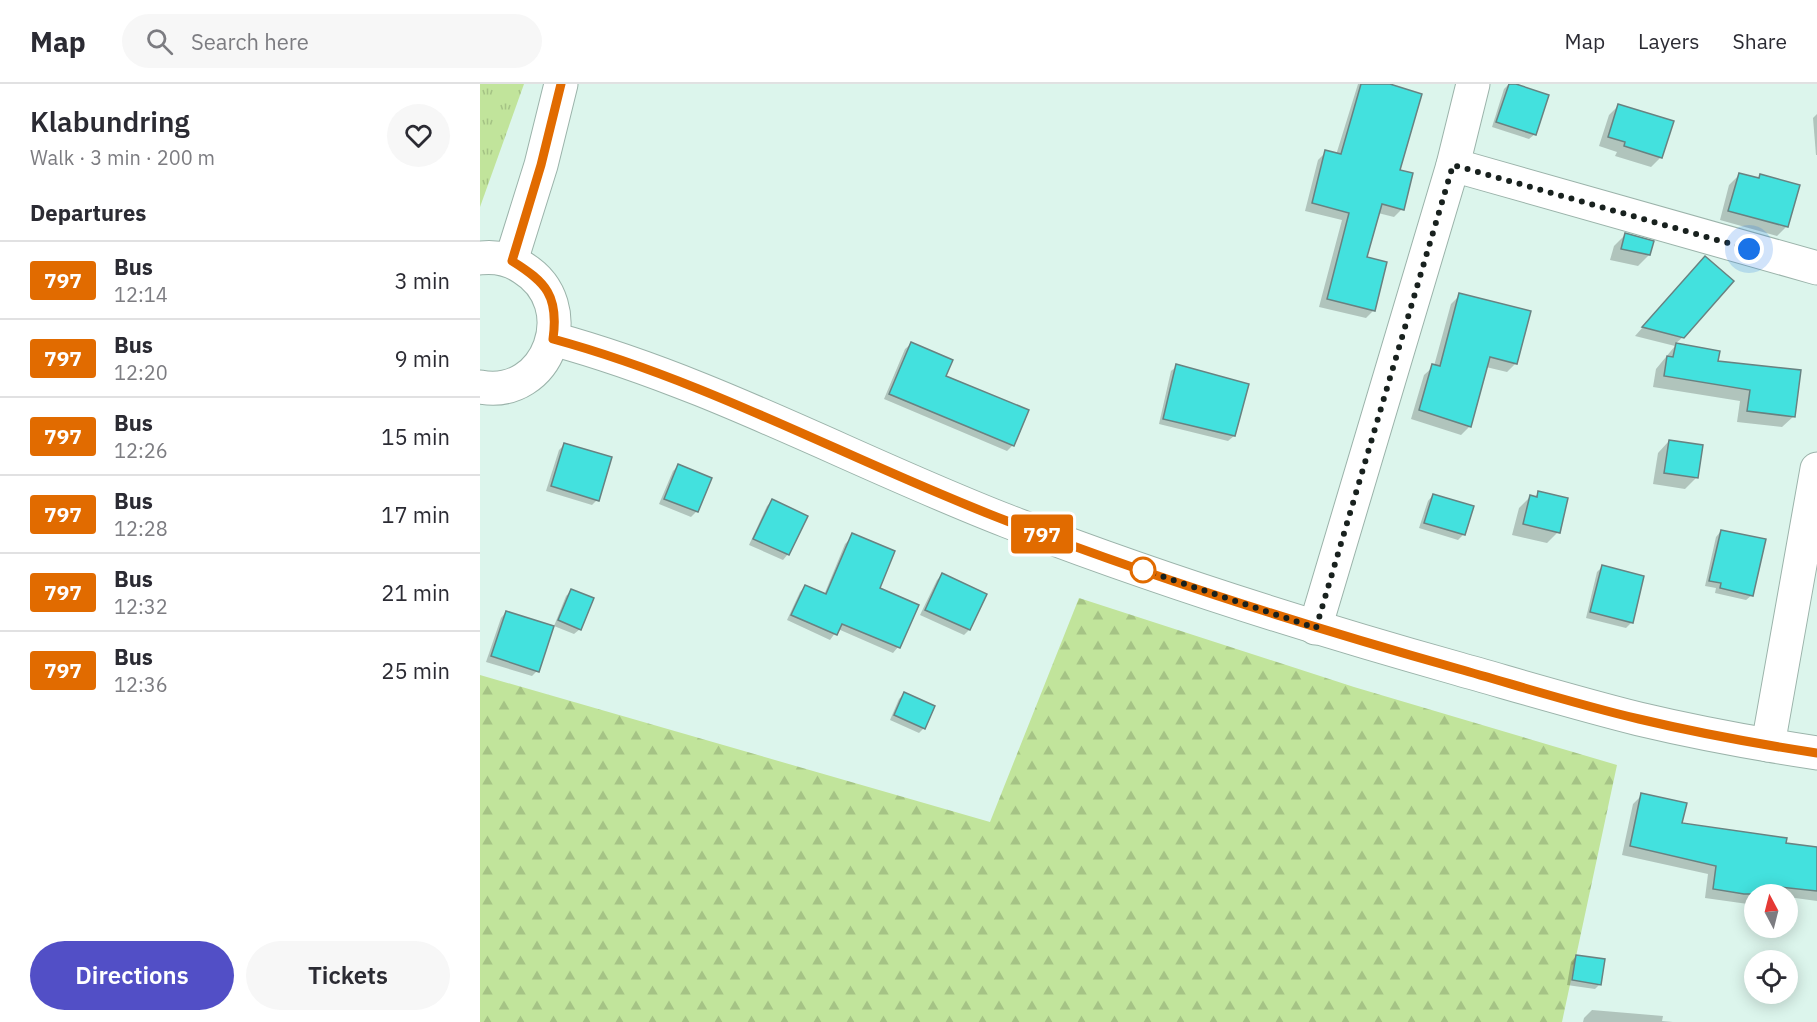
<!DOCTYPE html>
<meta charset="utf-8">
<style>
:root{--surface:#fff;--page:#f7f7f7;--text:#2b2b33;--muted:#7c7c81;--line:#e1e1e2;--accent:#524fc6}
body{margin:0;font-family:"IBM Plex Sans",sans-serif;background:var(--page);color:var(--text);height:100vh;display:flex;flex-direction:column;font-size:22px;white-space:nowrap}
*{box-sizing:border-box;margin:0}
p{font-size:20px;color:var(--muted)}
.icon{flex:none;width:33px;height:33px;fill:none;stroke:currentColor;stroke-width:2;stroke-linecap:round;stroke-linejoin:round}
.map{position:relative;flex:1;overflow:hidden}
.side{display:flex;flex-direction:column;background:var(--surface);width:480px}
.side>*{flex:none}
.badge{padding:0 12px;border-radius:4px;font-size:21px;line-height:39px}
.needle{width:39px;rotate:353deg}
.fabs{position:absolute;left:1264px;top:800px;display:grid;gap:12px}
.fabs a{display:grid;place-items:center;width:54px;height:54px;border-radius:50%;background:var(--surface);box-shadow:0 3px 15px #0003;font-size:30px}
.you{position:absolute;width:30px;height:30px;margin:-15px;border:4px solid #fff;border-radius:50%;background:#1a73e8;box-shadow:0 0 0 9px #1a73e833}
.map>.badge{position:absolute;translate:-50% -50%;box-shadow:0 0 0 3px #fff}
h2{padding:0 30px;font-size:22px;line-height:54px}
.round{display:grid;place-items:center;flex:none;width:63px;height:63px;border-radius:32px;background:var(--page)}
.head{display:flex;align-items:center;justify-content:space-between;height:102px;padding:0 30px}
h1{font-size:28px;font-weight:600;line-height:45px}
.action{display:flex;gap:12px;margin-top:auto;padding:12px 30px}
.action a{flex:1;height:69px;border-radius:36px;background:var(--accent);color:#fff;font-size:24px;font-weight:600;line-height:69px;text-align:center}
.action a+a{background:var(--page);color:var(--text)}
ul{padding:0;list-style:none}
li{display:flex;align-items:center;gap:18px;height:78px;padding:0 30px;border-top:2px solid var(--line)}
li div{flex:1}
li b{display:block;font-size:22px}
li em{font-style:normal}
li .badge{min-width:66px;font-weight:700;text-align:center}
header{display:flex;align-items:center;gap:36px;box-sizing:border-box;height:84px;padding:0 30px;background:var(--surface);border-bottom:2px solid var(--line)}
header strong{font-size:28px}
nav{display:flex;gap:33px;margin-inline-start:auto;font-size:21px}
.search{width:420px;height:54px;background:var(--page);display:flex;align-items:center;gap:15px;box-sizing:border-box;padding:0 21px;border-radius:33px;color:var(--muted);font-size:22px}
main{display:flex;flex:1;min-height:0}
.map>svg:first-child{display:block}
</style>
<header>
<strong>Map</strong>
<div class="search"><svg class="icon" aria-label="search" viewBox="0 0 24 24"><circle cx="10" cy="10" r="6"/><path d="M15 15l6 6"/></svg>Search here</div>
<nav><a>Map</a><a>Layers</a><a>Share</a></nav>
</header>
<main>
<section class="side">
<div class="head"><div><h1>Klabundring</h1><p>Walk · 3 min · 200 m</p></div><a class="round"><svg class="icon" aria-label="heart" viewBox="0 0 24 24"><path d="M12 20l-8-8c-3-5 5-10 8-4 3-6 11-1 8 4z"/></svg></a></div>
<h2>Departures</h2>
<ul>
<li><span class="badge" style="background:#e16b00;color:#fff">797</span><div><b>Bus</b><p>12:14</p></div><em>3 min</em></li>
<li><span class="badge" style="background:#e16b00;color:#fff">797</span><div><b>Bus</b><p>12:20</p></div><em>9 min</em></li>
<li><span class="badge" style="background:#e16b00;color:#fff">797</span><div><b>Bus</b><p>12:26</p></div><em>15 min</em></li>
<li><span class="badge" style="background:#e16b00;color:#fff">797</span><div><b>Bus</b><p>12:28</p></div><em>17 min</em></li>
<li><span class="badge" style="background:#e16b00;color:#fff">797</span><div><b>Bus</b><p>12:32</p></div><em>21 min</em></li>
<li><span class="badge" style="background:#e16b00;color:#fff">797</span><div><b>Bus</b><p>12:36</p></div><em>25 min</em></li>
</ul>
<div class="action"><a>Directions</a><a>Tickets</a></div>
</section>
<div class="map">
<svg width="1337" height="938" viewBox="0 0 1337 938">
<defs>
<pattern id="grass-tufts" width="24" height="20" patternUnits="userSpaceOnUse" patternTransform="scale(1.5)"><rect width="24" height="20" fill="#c1e49b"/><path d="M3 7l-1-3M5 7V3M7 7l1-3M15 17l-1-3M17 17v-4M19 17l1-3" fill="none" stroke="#a5c385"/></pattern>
<pattern id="forest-firs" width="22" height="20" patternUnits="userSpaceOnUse" patternTransform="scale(1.5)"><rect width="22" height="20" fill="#c1e49b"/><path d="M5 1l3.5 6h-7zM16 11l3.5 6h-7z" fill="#a5c385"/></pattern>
</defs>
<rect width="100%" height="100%" fill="#dcf5ec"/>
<path fill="url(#grass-tufts)" d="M0 0H44L0 123Z"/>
<path fill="url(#forest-firs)" d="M599 514 874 603 1137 681 1082 938H0V591L510 738Z"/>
<g fill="#0003">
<path d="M878 0H904L922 125 914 133 898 129 885 174 894 226 886 234 839 223 862 136 825 127 838 76 846 68 856 71Z"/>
<path d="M1029 0H1032L1055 50 1049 55 1012 43 1024 5Z"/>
<path d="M1139 21 1181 73 1171 83 1135 72 1137 68 1119 62 1129 31Z"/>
<path d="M1337 30V71H1336L1333 34Z"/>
<path d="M1259 91 1277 95 1281 92 1307 142 1297 152 1240 136 1249 101Z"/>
<path d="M1145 151 1169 171 1158 182 1130 176 1134 162Z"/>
<path d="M1217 182 1203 253 1195 260 1238 268 1236 279 1314 332 1302 343 1257 338 1260 317 1173 303 1176 285 1195 262 1155 252Z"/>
<path d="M980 211 1036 279 1027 288 1006 283 990 342 981 351 931 335 944 291 954 282 971 220Z"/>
<path d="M431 260 464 293 547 327 532 362 527 367 404 315 425 265Z"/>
<path d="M697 282 754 352 748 357 679 340 691 287Z"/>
<path d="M1189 357 1216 394 1205 405 1173 400 1178 369Z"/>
<path d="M84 361 117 416 112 421 66 407 79 366Z"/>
<path d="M198 382 217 427 211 433 179 420 193 387Z"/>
<path d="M1059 409 1078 448 1067 459 1032 451 1039 424 1050 413 1053 414Z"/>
<path d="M953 411 984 450 978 456 939 444 948 417Z"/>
<path d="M292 417 308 470 303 476 269 461 287 422Z"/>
<path d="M1241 447 1272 511 1266 516 1235 509 1236 504 1225 502 1236 453Z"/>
<path d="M371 454 398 504 437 522 418 563 413 569 358 545 350 556 307 536 320 508 325 503 344 511 365 460Z"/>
<path d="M1122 483 1163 493 1151 539 1146 544 1106 534 1117 488Z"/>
<path d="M462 491 505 510 489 546 484 551 440 531 457 496Z"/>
<path d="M91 507 100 545 94 550 74 542 86 512Z"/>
<path d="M26 528 57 587 52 592 6 578 21 534Z"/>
<path d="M424 610 444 644 439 649 410 636 419 615Z"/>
<path d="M1162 711 1201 740 1305 760 1337 764V817L1308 813V810H1275V821L1225 814 1228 790 1142 771 1153 720Z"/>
<path d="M1096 872 1120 900 1115 905 1087 901 1091 878Z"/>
<path d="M1112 926 1183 932 1182 937 1193 938H1103L1104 934Z"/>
</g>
<g fill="#43e1de" stroke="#688281" stroke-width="1.5">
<path d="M881 0H910L942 10 920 86 933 89 924 126 902 120 887 173 907 178 895 227 847 215 869 129 832 119 845 66 861 70Z"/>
<path d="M1029 0H1036L1069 11 1056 51 1016 38Z"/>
<path d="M1138 20 1194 37 1182 74 1144 62 1145 58 1128 53Z"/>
<path d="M1259 89 1279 94 1280 90 1320 101 1308 143 1248 127Z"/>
<path d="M1145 149 1174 157 1170 171 1141 165Z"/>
<path d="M1225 172 1254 197 1204 254 1162 243Z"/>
<path d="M979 209 1051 227 1037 280 1010 273 991 343 939 326 952 280 960 282Z"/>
<path d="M431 258 473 276 466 292 549 326 534 362 409 310Z"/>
<path d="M1196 259 1240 267 1238 277 1321 286 1315 333 1267 327 1270 306 1184 292 1187 272 1193 273Z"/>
<path d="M696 280 769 300 755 352 683 335Z"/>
<path d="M1189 356 1223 361 1218 394 1184 389Z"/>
<path d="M84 359 132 373 119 417 71 402Z"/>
<path d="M198 380 232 394 218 428 184 415Z"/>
<path d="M1058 407 1088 414 1080 449 1043 440 1050 411 1057 413Z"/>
<path d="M953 410 994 422 985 451 944 439Z"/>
<path d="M292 415 328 432 309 471 273 455Z"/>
<path d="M1241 446 1286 455 1273 512 1240 504 1241 499 1229 497Z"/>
<path d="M372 449 415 467 400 504 439 521 420 564 362 540 357 551 311 531 325 501 346 510Z"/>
<path d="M1122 481 1164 492 1153 539 1110 528Z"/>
<path d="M462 489 507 510 490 546 445 526Z"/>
<path d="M91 505 114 514 101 546 78 536Z"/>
<path d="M26 527 74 542 59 588 11 572Z"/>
<path d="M424 608 455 622 445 645 414 631Z"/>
<path d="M1161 709 1207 719 1202 739 1307 754 1306 759 1337 763V807L1300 803 1298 810H1264L1233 805 1236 782 1150 762Z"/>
<path d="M1096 871 1125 875 1121 901 1092 896Z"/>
</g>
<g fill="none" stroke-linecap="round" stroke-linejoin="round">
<defs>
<g id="minor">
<path d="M973 81 1337 184"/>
<path d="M73 255C231 298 375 378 527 437 674 494 826 542 979 585 1039 602 1099 620 1159 635 1218 649 1278 660 1337 669"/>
<path d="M835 544 973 81 993 0"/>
<path d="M1288 661 1337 385"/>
</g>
<g id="major">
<path d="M0 174C16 172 30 175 43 184 103 221 69 316 0 303"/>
<path d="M31 177 61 81 81 0"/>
</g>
</defs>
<use href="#minor" stroke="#9bb3aa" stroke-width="35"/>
<use href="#major" stroke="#9bb3aa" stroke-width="35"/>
<use href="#minor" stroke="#fff" stroke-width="33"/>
<use href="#major" stroke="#fff" stroke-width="33"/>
</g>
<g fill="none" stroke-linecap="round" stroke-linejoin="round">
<defs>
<path id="line" d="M81 0 61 81 32 177C66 198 79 212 73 255 231 298 375 379 527 437 674 494 826 542 979 585 1039 602 1099 621 1159 635 1218 649 1278 660 1337 669"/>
</defs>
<use href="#line" stroke="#fff" stroke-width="14"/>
<use href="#line" stroke="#e16b00" stroke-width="9"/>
<path stroke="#18211e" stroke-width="6" stroke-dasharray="0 10.8" d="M663 486 836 544 973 81 1269 165"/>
</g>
<circle fill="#fff" stroke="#e16b00" stroke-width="3" cx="663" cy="486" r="12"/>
</svg>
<div class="fabs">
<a><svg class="needle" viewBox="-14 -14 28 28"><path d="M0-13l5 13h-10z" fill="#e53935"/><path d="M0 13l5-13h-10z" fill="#7c7c81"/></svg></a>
<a><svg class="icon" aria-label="locate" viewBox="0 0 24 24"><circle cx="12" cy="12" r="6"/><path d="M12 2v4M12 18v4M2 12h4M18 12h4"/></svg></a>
</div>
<div class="you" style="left:1269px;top:165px"></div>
<b class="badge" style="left:562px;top:450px;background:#e16b00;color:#fff">797</b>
</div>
</main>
